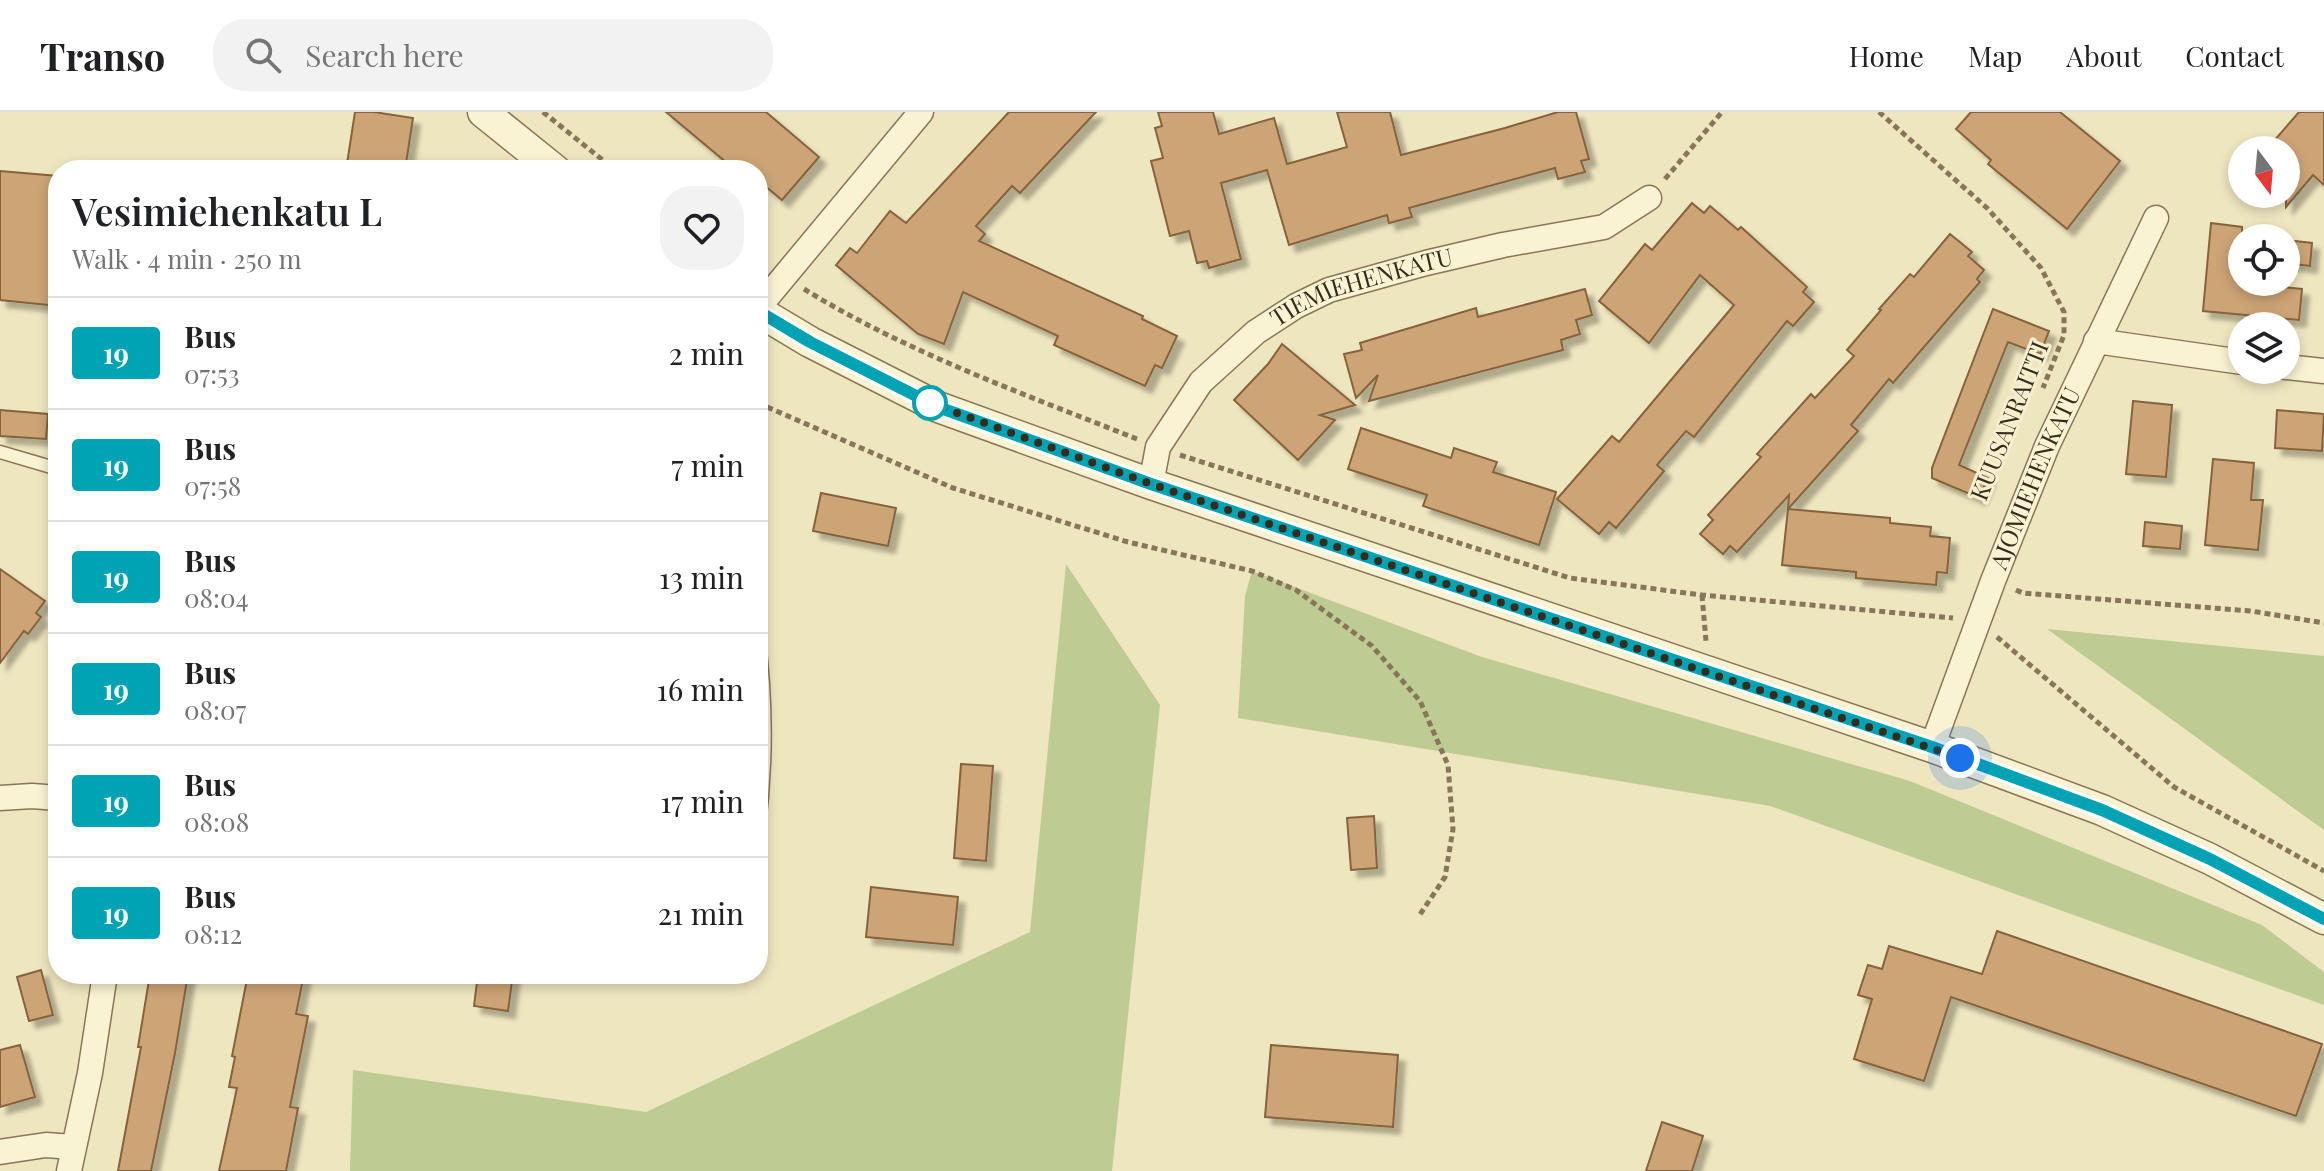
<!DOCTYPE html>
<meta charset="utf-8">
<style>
:root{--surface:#fff;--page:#f2f2f2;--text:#202124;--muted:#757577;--line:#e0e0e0}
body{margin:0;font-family:"Playfair Display",serif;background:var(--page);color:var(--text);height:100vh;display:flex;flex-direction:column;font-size:30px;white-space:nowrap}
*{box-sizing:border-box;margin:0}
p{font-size:26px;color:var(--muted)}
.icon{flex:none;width:44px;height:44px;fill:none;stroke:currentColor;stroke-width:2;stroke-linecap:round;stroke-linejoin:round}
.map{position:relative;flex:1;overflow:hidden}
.side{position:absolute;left:48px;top:48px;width:720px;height:824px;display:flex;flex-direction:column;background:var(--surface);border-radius:32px;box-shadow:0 4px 12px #0003}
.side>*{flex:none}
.badge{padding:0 16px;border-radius:6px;font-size:28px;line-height:52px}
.needle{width:52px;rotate:164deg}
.buttons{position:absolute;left:2228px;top:24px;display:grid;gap:16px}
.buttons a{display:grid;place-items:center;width:72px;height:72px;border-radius:50%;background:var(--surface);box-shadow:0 4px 12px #0003;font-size:40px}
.you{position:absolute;width:40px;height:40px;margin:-20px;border:6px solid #fff;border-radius:50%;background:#1a73e8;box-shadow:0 0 0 12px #1a73e833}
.map>.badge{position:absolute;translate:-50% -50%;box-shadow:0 0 0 4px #fff}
.round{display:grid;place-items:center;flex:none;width:84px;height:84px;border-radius:32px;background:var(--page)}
.headline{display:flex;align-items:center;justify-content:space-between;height:136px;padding:0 24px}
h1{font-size:38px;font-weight:600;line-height:60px}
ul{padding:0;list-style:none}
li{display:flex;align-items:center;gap:24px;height:112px;padding:0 24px;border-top:2px solid var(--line)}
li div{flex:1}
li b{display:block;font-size:30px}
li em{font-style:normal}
li .badge{min-width:88px;font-weight:700;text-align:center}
header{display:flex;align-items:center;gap:48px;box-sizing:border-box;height:112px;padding:0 40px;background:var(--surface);border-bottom:2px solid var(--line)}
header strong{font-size:38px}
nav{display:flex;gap:44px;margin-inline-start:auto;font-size:28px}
.search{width:560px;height:72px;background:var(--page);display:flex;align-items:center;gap:20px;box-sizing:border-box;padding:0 28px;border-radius:32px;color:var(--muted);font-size:30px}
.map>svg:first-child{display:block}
</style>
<header>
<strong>Transo</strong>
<div class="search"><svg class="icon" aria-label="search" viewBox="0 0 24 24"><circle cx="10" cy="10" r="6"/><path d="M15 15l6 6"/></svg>Search here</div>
<nav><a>Home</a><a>Map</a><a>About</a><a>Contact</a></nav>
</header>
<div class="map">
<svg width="2324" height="1059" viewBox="0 0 2324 1059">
<defs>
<filter id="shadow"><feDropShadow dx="7" dy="7" stdDeviation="2" flood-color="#0004"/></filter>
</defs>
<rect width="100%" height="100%" fill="#eee6bf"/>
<g fill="#becc94">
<path d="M1066 452 1160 593 1112 1059H350L353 958 646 1000 1030 820Z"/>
<path d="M1252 459 1482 545 1910 669 2262 813 2324 860V893L1770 694 1238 606 1245 484Z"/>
<path d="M2047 517 2324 544V718Z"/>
</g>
<g fill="#cca475" stroke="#86633e" stroke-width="2" filter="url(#shadow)">
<path d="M355 0H374L413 6 405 58H346Z"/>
<path d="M666 0H766L819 45 782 88 758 68V58H746L737 51 733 56Z"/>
<path d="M1009 0H1096L1020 81 1012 74 976 114 985 122 979 129 1143 204 1142 207 1177 224 1162 256 1155 253 1145 274 1054 233 1058 224 963 180 944 232 918 222 836 153 850 136 857 141 890 99 906 111Z"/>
<path d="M1158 0H1213L1219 22 1274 6 1287 52 1347 35 1337 0H1390L1401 43 1505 16 1558 0H1576L1589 47 1581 49 1585 60 1558 67 1555 56 1409 96 1412 105 1389 111 1387 103 1289 133 1267 58 1221 71 1241 147 1209 156 1207 149 1197 151 1189 119 1170 124 1151 49 1163 46 1155 16 1162 14Z"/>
<path d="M1971 0H2060L2120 49 2067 117 1988 52 1991 48 1956 17Z"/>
<path d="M2299 0H2324V73L2313 63 2286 95V38H2266Z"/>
<path d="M0 59 58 64V194L0 188Z"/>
<path d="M1692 91 1704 101 1710 94 1738 118 1741 115 1807 175 1803 180 1814 190 1793 214 1787 209 1694 325 1686 319 1657 353 1664 359 1616 416 1609 410 1599 422 1557 387 1612 324 1619 330 1734 193 1700 163 1649 231 1599 189 1645 132 1652 138Z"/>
<path d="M2211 111 2242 115V171L2302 177 2299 208 2203 199Z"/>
<path d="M1950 122 1972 140 1968 144 1984 158 1977 167 1980 170 1893 271 1889 267 1851 313 1858 319 1788 397 1789 383 1737 440 1730 434 1723 442 1700 422 1713 408 1708 403 1761 345 1757 342 1811 282 1815 286 1854 244 1847 238 1881 198 1879 197 1910 162 1914 165Z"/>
<path d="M2286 128 2312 131 2310 154 2286 151Z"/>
<path d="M1585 177 1592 203 1576 208 1580 222 1561 228 1563 238 1369 289 1378 263 1356 286 1344 242 1362 238 1360 231 1476 196 1478 205Z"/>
<path d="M1993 197 2049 219 2040 242 2008 230 1959 353 1988 366 1979 386 1932 366V356Z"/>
<path d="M1282 232 1355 293 1320 303 1335 308 1298 348 1234 288 1268 252Z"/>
<path d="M2133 289 2172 293 2166 365 2126 362Z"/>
<path d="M0 298 48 302 46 327 0 324Z"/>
<path d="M2277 298 2324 302 2322 339 2275 336Z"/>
<path d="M1361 316 1451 346 1454 336 1497 350 1493 360 1556 380 1539 433 1423 394 1427 383 1348 357Z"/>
<path d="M2213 347 2254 351 2251 388H2263L2258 438 2205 433Z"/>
<path d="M821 381 896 396 888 434 813 419Z"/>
<path d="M1788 397 1890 406V411L1931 415 1930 424 1950 426 1947 461 1937 460 1936 473 1856 466V460L1782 453Z"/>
<path d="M2145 410 2182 414 2180 437 2143 434Z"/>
<path d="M0 457 45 489 36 501 41 505 28 522 24 519 0 551Z"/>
<path d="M961 652 993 654 986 749 954 746Z"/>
<path d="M1374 704 1377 756 1351 758 1347 706Z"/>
<path d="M871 775 958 785 953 833 866 825Z"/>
<path d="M1997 819 2322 932 2296 1004 1951 885 1924 969 1854 947 1872 887 1858 883 1868 853 1882 857 1889 834 1982 862Z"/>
<path d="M41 858 53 903 29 909 17 865Z"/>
<path d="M150 862H188L175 941 151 1059H118L141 935H138Z"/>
<path d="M248 862H304L296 902 308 904 290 995 298 996 286 1059H219L237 976 229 975 235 945 232 944Z"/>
<path d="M478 862H513L508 899 474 894Z"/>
<path d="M20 933 35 985 0 995V938Z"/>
<path d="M1271 933 1398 943 1393 1015 1265 1005Z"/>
<path d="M1662 1010 1703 1024 1692 1059H1646Z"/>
</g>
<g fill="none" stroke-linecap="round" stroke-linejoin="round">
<defs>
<g id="service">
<path d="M0 340 58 357"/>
<path d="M758 522C767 589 767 654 758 721"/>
</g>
<g id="minor">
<path d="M758 196 921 0"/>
<path d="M2096 229 2242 250"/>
<path d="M2286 255 2324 259"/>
<path id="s1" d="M1151 372 1158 335 1201 270 1256 220 1296 194 1329 178 1426 151 1503 133 1604 115 1649 86"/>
<path id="s2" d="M1932 635 1993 469 2047 334 2156 106"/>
<path d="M0 686 32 684 58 686"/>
<path d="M0 1040 46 1033 73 1035"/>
<path d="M69 1059 90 961 105 862"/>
</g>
<g id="tertiary">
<path d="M483 0 555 58"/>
<path d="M758 199 810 230 938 295 1151 372 1932 635 2102 698 2210 747 2324 807"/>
</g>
</defs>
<use href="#service" stroke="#877758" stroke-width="15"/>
<use href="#minor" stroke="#877758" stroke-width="27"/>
<use href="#tertiary" stroke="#877758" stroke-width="33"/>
<g stroke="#877758" stroke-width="5" stroke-dasharray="6 4" stroke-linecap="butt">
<path d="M543 0 615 58"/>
<path d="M1879 0 1987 96 2041 156 2064 200V223L2043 276"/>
<path d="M1665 67 1722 0"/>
<path d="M804 177C908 241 1024 282 1137 327"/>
<path d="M758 291 953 376 1128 430 1252 459 1296 478 1372 534 1420 589 1448 653 1453 717 1445 765 1419 804"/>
<path d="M1180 343 1570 466 1702 483 1953 506"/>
<path d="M2016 478 2023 481 2251 499 2324 511"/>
<path d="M1702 483 1706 529"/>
<path d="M1997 525 2174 675 2324 759"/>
</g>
<use href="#service" stroke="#f9f2d3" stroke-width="12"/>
<use href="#minor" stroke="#f9f2d3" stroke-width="24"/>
<use href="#tertiary" stroke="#f9f2d3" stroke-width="30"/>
</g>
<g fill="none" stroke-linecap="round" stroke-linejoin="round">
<defs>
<path id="line" d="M758 199 810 230 938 295 1151 372 1932 635 2102 698 2210 747 2324 807"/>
</defs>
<use href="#line" stroke="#fff" stroke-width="18"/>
<use href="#line" stroke="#00a3b4" stroke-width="12"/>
<path stroke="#362c1c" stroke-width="8" stroke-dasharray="0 14.4" d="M930 291 1151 372 1960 646"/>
</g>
<circle fill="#fff" stroke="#00a3b4" stroke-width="4" cx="930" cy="291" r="16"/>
<g text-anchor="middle" stroke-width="6" stroke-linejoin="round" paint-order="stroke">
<g font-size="24" fill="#362c1c" stroke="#f5efcf">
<text dy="8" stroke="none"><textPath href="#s1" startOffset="306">TIEMIEHENKATU</textPath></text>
<text transform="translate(2010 309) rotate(-68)" y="8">KUUSANRAITTI</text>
<text dy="8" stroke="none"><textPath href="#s2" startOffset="288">AJOMIEHENKATU</textPath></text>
</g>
</g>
</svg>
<div class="buttons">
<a><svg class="needle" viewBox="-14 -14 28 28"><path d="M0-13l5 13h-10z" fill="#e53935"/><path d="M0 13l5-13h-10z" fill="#757577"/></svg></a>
<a><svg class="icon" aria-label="locate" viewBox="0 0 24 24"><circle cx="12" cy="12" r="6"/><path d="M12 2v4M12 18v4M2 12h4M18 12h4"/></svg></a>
<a><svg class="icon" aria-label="layers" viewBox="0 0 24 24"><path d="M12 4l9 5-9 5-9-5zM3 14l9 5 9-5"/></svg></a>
</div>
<div class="you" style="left:1960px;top:646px"></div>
<section class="side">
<div class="headline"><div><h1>Vesimiehenkatu L</h1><p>Walk · 4 min · 250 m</p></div><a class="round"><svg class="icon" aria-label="heart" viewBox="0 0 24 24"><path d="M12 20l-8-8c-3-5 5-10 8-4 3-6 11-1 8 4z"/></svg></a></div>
<ul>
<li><span class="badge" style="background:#00a3b4;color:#fff">19</span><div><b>Bus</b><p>07:53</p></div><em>2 min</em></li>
<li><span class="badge" style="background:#00a3b4;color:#fff">19</span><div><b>Bus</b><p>07:58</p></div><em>7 min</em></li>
<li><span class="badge" style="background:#00a3b4;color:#fff">19</span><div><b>Bus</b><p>08:04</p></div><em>13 min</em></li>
<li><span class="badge" style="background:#00a3b4;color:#fff">19</span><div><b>Bus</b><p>08:07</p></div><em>16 min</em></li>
<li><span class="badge" style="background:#00a3b4;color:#fff">19</span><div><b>Bus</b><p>08:08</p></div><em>17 min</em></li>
<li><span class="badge" style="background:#00a3b4;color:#fff">19</span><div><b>Bus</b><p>08:12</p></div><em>21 min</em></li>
</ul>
</section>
</div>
